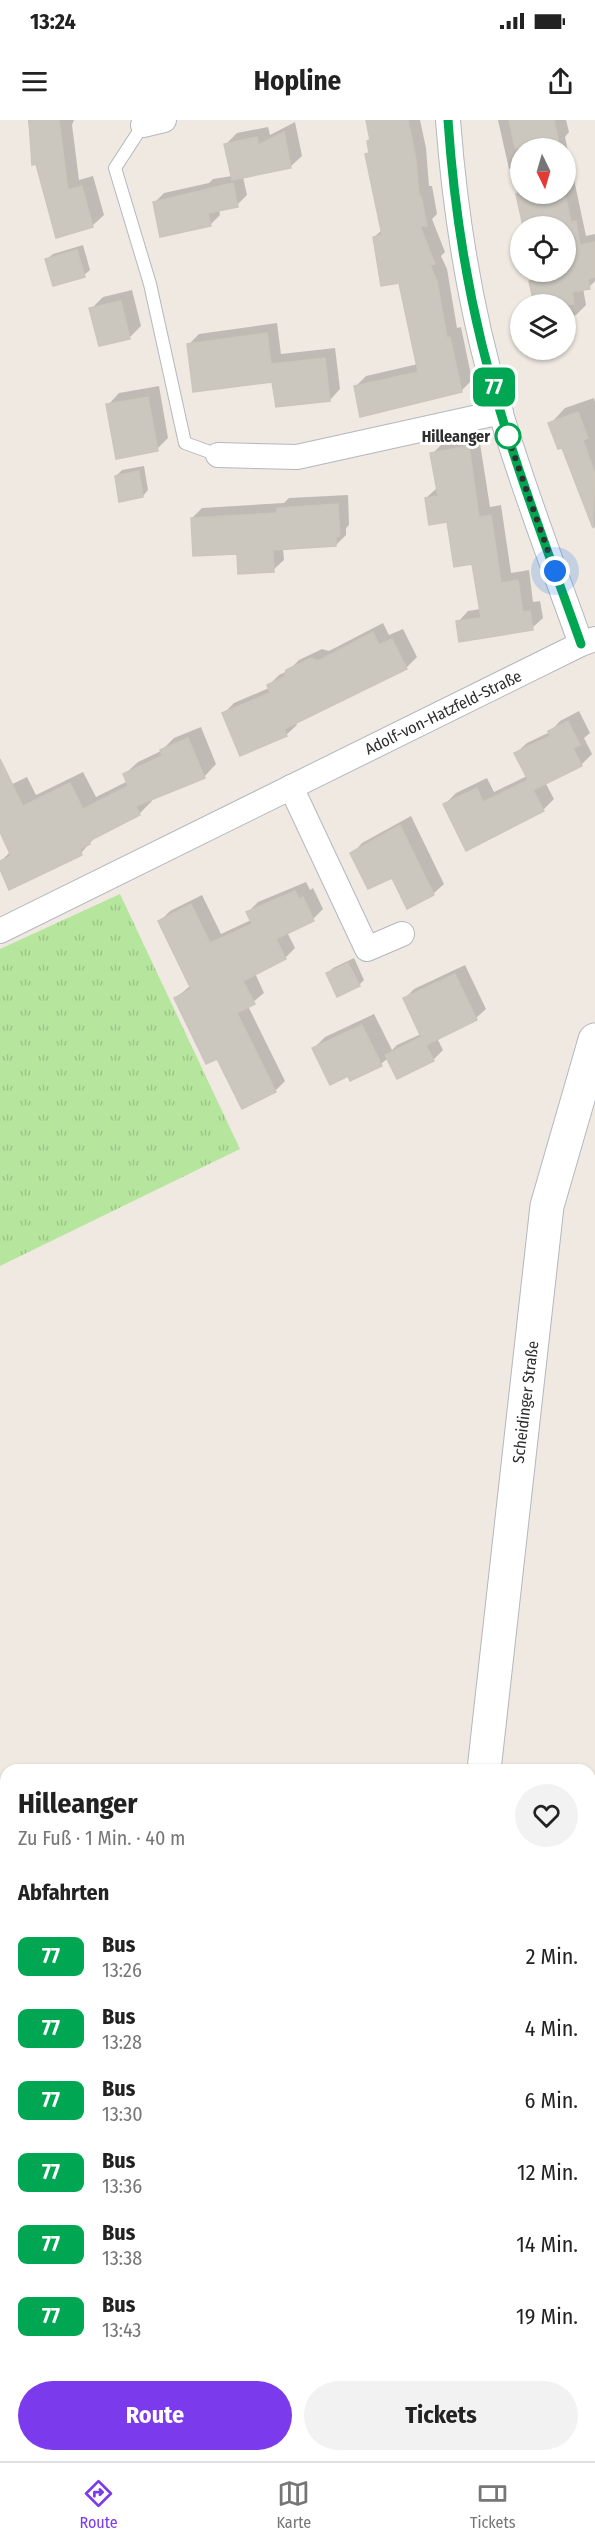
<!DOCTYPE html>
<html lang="de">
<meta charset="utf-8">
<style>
:root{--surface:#fff;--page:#f2f2f2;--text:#222;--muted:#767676;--line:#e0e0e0;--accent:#7c3aed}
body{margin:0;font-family:"Fira Sans Condensed",sans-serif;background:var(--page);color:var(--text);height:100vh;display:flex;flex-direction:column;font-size:22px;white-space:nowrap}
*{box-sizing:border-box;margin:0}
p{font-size:20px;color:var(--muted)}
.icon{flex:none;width:33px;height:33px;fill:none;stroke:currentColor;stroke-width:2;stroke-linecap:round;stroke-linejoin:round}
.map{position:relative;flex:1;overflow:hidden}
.panel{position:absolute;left:0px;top:1644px;width:596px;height:698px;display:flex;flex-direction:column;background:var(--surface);border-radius:18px 18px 0 0;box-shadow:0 2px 4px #0004}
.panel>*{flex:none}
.badge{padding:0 12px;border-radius:9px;font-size:21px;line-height:39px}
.needle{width:39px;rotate:175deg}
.fabs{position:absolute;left:510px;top:18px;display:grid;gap:12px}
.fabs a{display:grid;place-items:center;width:66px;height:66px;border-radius:50%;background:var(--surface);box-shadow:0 2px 4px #0004;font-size:30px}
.you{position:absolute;width:30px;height:30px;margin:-15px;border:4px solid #fff;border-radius:50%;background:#1a73e8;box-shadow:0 0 0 9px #1a73e833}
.map>.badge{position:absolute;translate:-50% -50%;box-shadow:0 0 0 3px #fff}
h2{padding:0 18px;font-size:22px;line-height:54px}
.round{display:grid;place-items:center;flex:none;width:63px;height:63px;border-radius:32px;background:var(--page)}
.summary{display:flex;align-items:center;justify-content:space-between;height:102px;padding:0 18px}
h1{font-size:28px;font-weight:700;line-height:45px}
.action{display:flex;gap:12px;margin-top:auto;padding:12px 18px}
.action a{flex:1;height:69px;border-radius:36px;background:var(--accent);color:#fff;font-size:24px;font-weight:700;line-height:69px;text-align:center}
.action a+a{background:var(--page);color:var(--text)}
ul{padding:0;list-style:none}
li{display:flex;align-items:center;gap:18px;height:72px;padding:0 18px}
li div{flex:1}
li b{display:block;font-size:22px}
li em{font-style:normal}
li .badge{min-width:66px;font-weight:700;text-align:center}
.status{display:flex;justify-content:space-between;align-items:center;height:42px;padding:0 30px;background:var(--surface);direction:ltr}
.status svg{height:16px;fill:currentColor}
header{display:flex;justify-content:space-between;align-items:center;height:78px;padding:0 18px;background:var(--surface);font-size:27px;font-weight:700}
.menu{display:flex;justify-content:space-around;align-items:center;height:84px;border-top:2px solid var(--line);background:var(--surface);font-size:16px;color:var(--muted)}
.menu a{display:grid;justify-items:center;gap:3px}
.menu .selected{color:var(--accent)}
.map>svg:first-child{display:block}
</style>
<div class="status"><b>13:24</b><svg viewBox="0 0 49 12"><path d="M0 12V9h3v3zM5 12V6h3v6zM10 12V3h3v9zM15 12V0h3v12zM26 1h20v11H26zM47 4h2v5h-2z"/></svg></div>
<header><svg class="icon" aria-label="menu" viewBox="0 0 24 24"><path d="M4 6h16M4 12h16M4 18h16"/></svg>Hopline<svg class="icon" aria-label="share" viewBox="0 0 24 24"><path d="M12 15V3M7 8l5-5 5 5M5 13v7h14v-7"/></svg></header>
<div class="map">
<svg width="595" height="2341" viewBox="0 0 595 2341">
<defs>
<pattern id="grass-tufts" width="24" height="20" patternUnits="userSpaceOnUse" patternTransform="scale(1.5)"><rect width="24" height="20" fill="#b6e59e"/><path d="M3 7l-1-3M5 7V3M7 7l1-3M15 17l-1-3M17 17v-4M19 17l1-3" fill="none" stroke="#9dc588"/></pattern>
</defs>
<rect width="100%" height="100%" fill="#efe9e1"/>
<path fill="url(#grass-tufts)" d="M120 774 240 1029 0 1146V829Z"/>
<g fill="#0003" fill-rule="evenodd">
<path d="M28 0H74L72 5 79 60 93 56 104 95 92 106 37 43H33Z"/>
<path d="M367 0H420L426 28 429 66H432L437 94 432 99 445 132 441 136 447 149 457 208 461 207 472 260 461 271 355 267 366 256 418 244 400 162 374 117 382 110 367 35 370 31 371 19Z"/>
<path d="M498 0H566L569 12 565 17 586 116 595 114V161L589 167 583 168 586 185 576 195 566 198V184H536L531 162 537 156 536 152H566V106H525L512 48 509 49ZM520 28H566V74H520Z"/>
<path d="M295 2 302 36 290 47 243 57 247 75 237 85 219 89 220 95 210 105 154 83 164 73 209 63 213 59 232 56 226 24 237 13 268 7 270 15Z"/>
<path d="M83 125 90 150 84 155 47 139 53 134Z"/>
<path d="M132 170 141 206 129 218 91 189 103 177Z"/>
<path d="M277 203 281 234 335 228 340 269 330 280 274 261 189 224 199 214Z"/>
<path d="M159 266 168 318 157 329 108 285 119 273Z"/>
<path d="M594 278 595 282V409L563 326 550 304 565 288Z"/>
<path d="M479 317 490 387 501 385 511 453 529 450 533 482 540 481 543 498 532 508 458 502 468 491 481 489 474 442 448 400 426 378 438 367 432 334 443 323Z"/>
<path d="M144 346 148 370 143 376 116 356 122 350Z"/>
<path d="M348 375 349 405 346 408V415L336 425 283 428 284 440 273 450 239 433 192 398 202 388 284 383 289 378Z"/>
<path d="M383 503 389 515 403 509 417 537 406 548 295 602 297 605 286 615 224 593 234 583 269 568 268 566 279 555 288 551 299 540 322 529 329 531Z"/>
<path d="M579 591 590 613 584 618 592 634 581 645 545 662 554 679 543 690 445 684 456 673 487 658 494 672 527 656 516 633 527 623 550 612 560 601Z"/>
<path d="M201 607 216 644 204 657 151 679 152 681 139 694 98 714 81 733 0 745V742L11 731 0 709V670L27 657 36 675 83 652 96 677 128 661 125 654 138 642 161 631 174 618Z"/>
<path d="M411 696 444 764 433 774 352 734 362 723Z"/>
<path d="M306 762 310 770 313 768 323 789 313 799 287 812 295 828 285 838 255 853 264 873 248 886 285 961 275 971 217 936 176 878 191 865 160 801 170 791 202 775 221 814 251 800 248 792 258 782Z"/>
<path d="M354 838 364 860 359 865 328 853 333 848Z"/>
<path d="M465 845 486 889 476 898 437 918 443 930 433 940 388 938 381 944 351 959 349 954 314 928 325 917 374 894 392 930 397 925 421 914 404 879 414 869Z"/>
<path d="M0 2093 6 2104V2136L0 2139Z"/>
<path d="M6 2318V2336H81L84 2341H0V2321Z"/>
</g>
<g fill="#cbc7bf" stroke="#cbc5ba" stroke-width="1.5">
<path d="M29 0H59L68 70 82 66 93 107 56 118 36 44 32 45Z"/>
<path d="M366 0H408L416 40 419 76H421L427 106H420L435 144 430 145 437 161 447 218 450 217 462 272 360 297 354 266 418 252 399 163 381 166 373 117 382 115 365 34 369 33 367 21 370 20Z"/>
<path d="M509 0H554L559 24 540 28H515Z"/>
<path d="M284 12 291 48 232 60 224 24 257 17 258 25Z"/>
<path d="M233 63 238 87 208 93 211 106 160 117 153 82Z"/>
<path d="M516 74H565L571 102 576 101 580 125 595 122V157L588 159 590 169 572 172 574 184H534L529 161 566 155V106H523Z"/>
<path d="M77 130 85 157 53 166 45 139Z"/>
<path d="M121 181 130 219 99 226 89 188Z"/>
<path d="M267 213 271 244 325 238 330 281 276 287 272 262 193 272 187 224Z"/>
<path d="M148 277 158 331 116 339 106 284Z"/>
<path d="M578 292 588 318 583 320 595 354 593 408 562 328 558 329 548 303Z"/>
<path d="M469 326 479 397 491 395 501 463 518 460 523 492 530 491 533 510 459 522 456 501 481 498 472 444 454 447 447 402 429 405 425 378 438 376 430 333Z"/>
<path d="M139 351 143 377 119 382 115 356Z"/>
<path d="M338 384 340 416 336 417V426L273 430 274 452 238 454 237 434 193 436 191 398 277 393V388Z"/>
<path d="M373 512 379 525 392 519 407 549 284 609 287 616 240 636 222 593 270 573 267 565 284 557 286 550 311 538 318 541Z"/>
<path d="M568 601 580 625 573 628 582 646 533 670 544 691 466 731 443 684 477 668 483 682 528 660 514 633 550 616 548 611Z"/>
<path d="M188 618 205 658 136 686 140 695 89 721 90 724 80 729 82 735 9 770 0 749V741L11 736 0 712V639L23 686 70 663 83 689 128 666 123 654 162 636 160 630Z"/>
<path d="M400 705 434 775 407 789 392 758 368 769 350 733Z"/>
<path d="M295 771 299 779 303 777 314 801 276 819 286 839 243 861 255 884 237 893 276 972 242 989 217 939 206 944 174 878 191 869 158 801 191 784 210 823 252 804 246 792Z"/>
<path d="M348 843 360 866 337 877 326 853Z"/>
<path d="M455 854 477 900 426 925 434 941 397 959 385 935 421 917 403 878Z"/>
<path d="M362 905 382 946 350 961 348 956 330 965 312 928Z"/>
</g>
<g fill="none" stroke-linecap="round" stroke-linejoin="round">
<defs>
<path id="lane" d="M143 5 115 48 150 164 185 323 218 335"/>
<g id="street">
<path d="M448 0C456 106 474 212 507 313 529 384 556 454 581 524"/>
<path d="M143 5 164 0"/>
<path d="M218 335 297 337 501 292"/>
<path d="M291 667 367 829 402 814"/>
<path d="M0 811 581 524 595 519"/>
<path d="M0 2019 6 2016"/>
</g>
<g id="secondary">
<path d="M484 1650 547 1086 595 920"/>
<path d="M399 2341 400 2336"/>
</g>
</defs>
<use href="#lane" stroke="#b4b7c1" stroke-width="14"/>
<use href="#street" stroke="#b4b7c1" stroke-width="26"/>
<use href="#secondary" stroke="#b4b7c1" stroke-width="35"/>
<use href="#lane" stroke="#fff" stroke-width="12"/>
<use href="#street" stroke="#fff" stroke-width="24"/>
<use href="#secondary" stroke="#fff" stroke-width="33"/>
</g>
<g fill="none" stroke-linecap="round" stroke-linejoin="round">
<defs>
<path id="line" d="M448 0C455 105 474 212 507 313 529 384 556 453 581 524"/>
</defs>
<use href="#line" stroke="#fff" stroke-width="14"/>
<use href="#line" stroke="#00a651" stroke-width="9"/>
<path stroke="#2e2e2e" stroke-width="6" stroke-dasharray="0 10.8" d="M508 316 506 312 555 451"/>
</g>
<circle fill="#fff" stroke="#00a651" stroke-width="3" cx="508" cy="316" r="12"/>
<g text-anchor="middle" stroke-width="6" stroke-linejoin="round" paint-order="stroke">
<g font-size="16" font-weight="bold" fill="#2e2e2e" stroke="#fff" text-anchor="end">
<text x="490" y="322">Hilleanger</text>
</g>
<g font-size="16" fill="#2e2e2e" stroke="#fff">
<text transform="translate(443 592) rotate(-26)" y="6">Adolf-von-Hatzfeld-Straße</text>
<text transform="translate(525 1282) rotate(-83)" y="6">Scheidinger Straße</text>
</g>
</g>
</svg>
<div class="fabs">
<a><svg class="needle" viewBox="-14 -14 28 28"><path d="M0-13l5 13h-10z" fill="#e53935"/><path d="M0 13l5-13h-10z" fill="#767676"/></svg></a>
<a><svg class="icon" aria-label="locate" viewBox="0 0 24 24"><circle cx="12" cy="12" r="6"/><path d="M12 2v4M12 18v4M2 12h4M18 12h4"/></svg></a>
<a><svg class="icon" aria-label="layers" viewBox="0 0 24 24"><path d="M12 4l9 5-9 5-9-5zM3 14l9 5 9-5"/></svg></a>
</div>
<div class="you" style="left:555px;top:451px"></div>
<b class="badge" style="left:494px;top:267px;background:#00a651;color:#fff">77</b>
<section class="panel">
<div class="summary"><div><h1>Hilleanger</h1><p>Zu Fuß · 1 Min. · 40 m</p></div><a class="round"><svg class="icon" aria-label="heart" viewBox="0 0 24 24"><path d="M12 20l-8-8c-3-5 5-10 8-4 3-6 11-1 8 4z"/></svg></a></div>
<h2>Abfahrten</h2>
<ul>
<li><span class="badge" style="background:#00a651;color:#fff">77</span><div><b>Bus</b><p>13:26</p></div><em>2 Min.</em></li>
<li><span class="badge" style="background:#00a651;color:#fff">77</span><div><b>Bus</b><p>13:28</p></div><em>4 Min.</em></li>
<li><span class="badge" style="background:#00a651;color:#fff">77</span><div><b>Bus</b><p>13:30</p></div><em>6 Min.</em></li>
<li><span class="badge" style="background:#00a651;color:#fff">77</span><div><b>Bus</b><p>13:36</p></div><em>12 Min.</em></li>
<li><span class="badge" style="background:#00a651;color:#fff">77</span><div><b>Bus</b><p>13:38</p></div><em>14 Min.</em></li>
<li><span class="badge" style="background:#00a651;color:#fff">77</span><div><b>Bus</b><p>13:43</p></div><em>19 Min.</em></li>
</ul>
<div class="action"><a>Route</a><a>Tickets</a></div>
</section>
</div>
<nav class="menu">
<a class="selected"><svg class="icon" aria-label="directions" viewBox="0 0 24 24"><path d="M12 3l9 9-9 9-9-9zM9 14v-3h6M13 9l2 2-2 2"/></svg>Route</a>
<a><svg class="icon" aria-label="map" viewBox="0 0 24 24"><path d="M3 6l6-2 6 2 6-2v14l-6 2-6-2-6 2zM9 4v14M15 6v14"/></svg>Karte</a>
<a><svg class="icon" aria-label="tickets" viewBox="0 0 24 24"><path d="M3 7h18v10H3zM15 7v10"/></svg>Tickets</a>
</nav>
